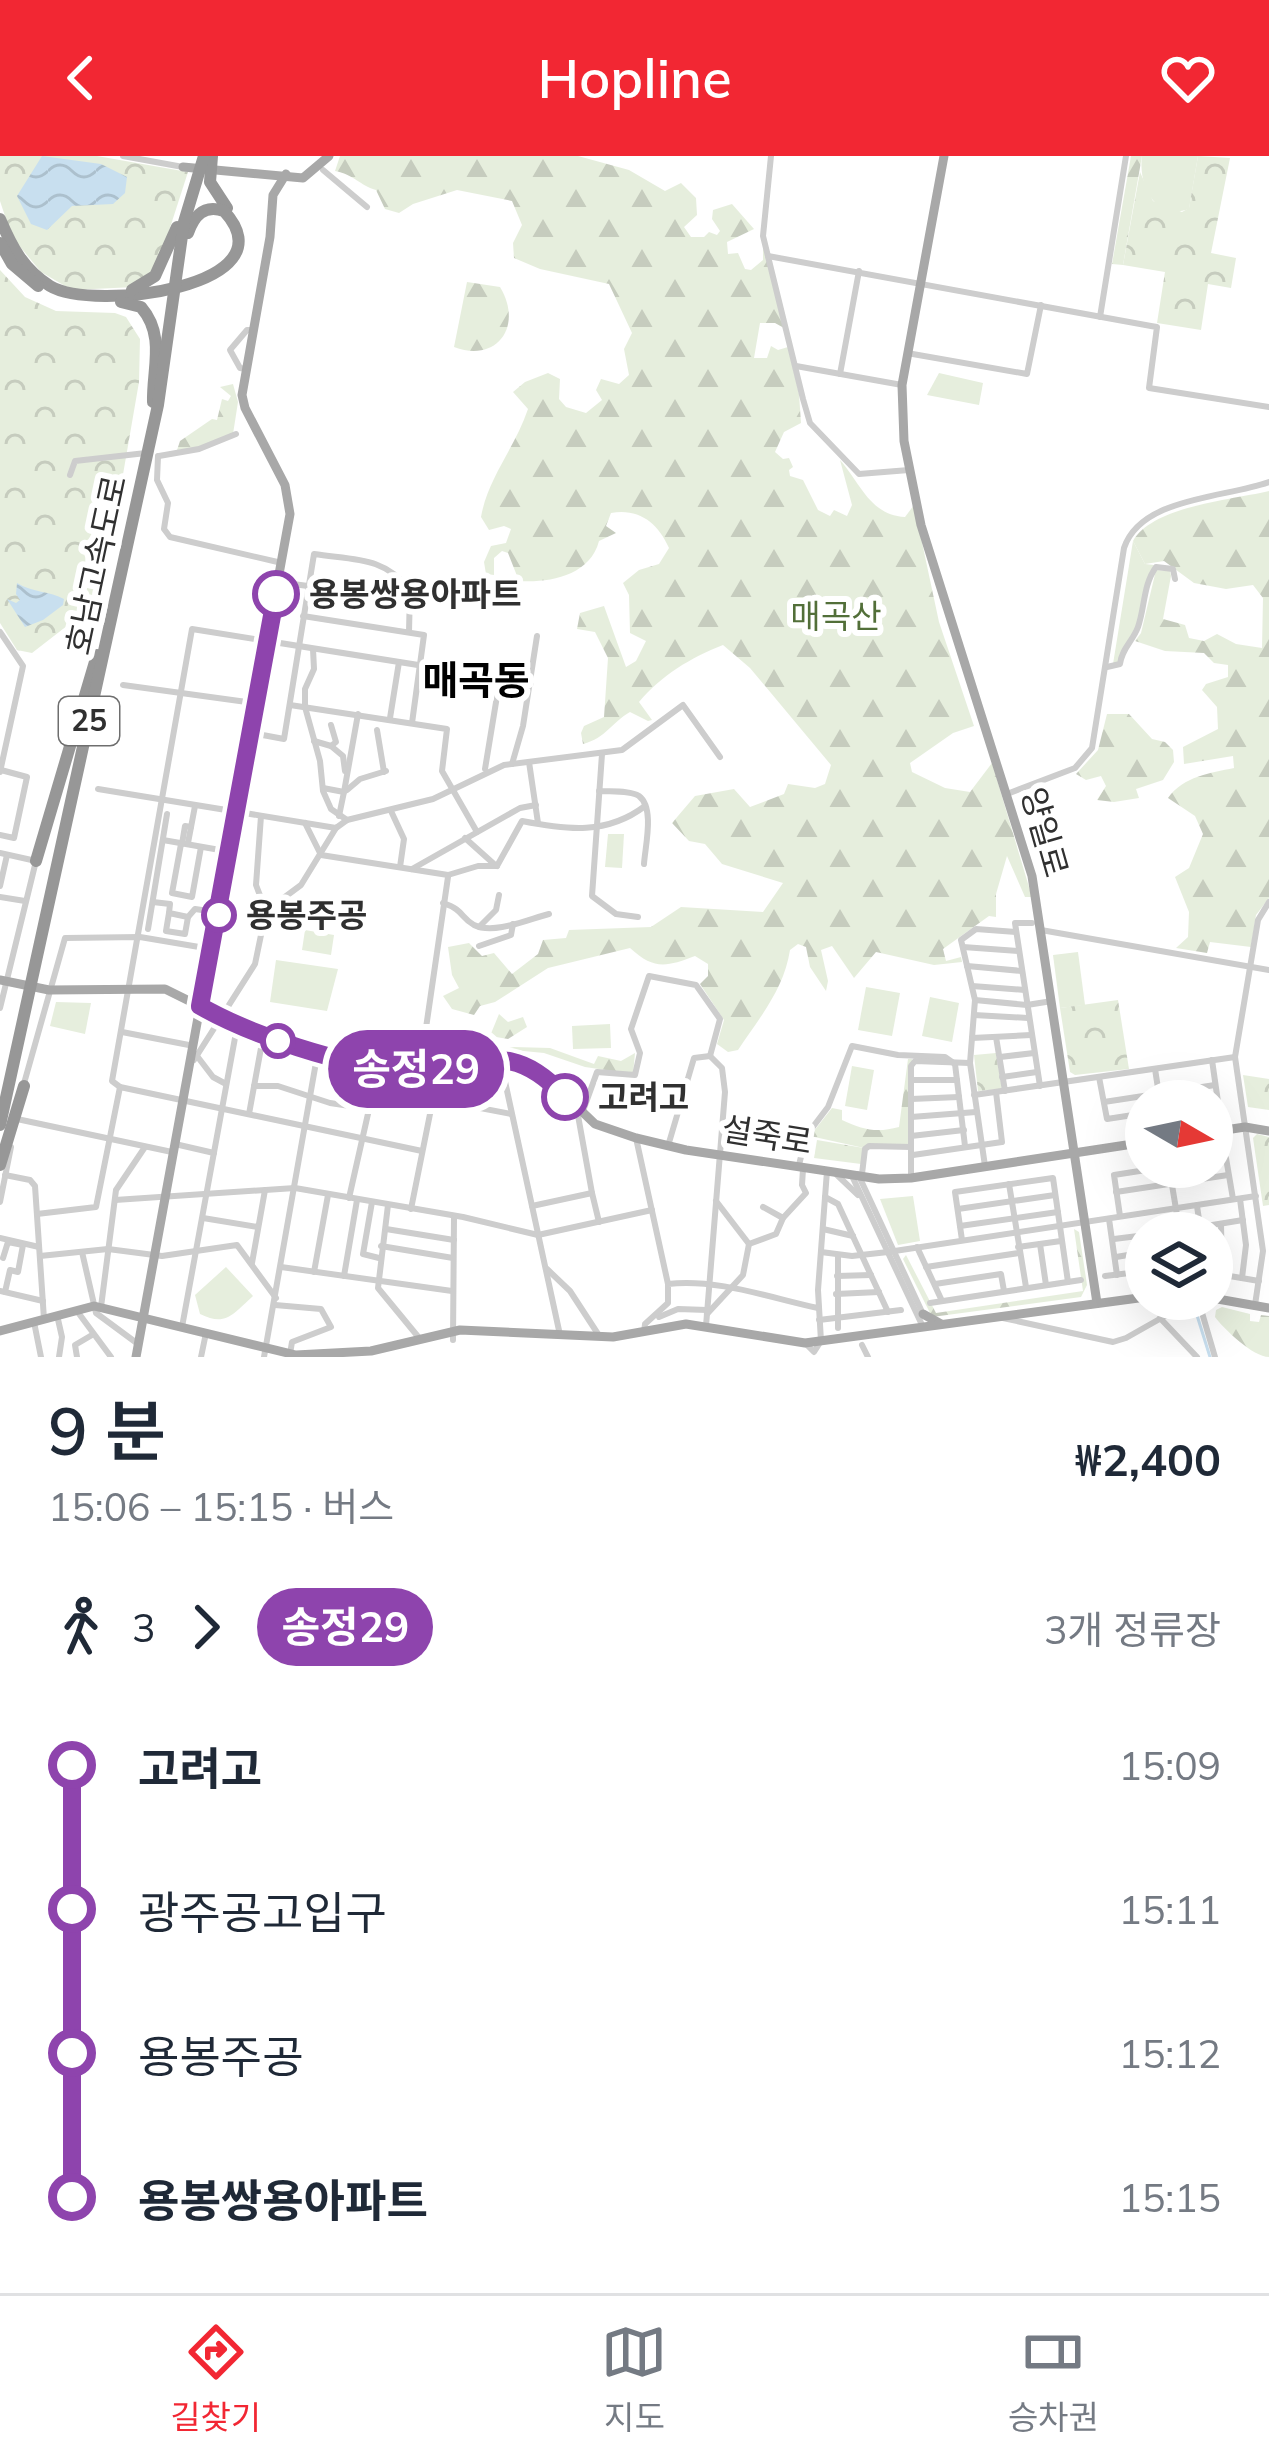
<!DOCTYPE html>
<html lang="ko">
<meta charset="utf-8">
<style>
:root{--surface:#fff;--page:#f6f6f7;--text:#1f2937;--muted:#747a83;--line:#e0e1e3;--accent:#f22733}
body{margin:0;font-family:Mulish,"Noto Sans KR",sans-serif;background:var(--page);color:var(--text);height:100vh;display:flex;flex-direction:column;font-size:45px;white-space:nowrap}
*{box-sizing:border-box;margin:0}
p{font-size:39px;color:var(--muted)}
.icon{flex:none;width:66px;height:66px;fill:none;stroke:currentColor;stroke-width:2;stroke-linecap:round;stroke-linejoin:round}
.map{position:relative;height:1201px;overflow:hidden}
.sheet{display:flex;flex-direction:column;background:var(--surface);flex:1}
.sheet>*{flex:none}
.badge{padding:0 24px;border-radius:39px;font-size:42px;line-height:78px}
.needle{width:78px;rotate:99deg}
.tools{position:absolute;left:1125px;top:924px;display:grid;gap:24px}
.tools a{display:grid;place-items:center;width:108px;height:108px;border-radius:50%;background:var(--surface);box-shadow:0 12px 48px #0002;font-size:60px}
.map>.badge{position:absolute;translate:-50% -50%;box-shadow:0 0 0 6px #fff}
.legs{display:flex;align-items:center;gap:18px;height:132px;padding:0 48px;font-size:39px}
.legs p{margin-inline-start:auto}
.overview{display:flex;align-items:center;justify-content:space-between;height:204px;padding:0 48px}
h1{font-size:66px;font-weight:600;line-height:90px}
ul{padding:0 48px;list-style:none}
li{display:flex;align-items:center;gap:42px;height:144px;font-size:45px}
li i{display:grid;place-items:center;width:18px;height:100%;margin:0 15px;background:currentColor}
li i::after{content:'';width:30px;height:30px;margin:-15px;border:9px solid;border-radius:50%;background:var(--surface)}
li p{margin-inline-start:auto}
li:first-child i{background:linear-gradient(#0000 50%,currentColor 0)}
li:last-child i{background:linear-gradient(currentColor 50%,#0000 0)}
header{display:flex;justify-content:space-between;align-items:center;height:156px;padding:0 48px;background:var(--accent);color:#fff;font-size:54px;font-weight:600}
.dock{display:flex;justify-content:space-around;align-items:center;height:168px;border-top:3px solid var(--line);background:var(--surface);font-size:33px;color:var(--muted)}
.dock a{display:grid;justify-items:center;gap:6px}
.dock .active{color:var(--accent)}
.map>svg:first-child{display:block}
</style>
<header><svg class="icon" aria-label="back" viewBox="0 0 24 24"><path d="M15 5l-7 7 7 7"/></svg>Hopline<svg class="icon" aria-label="heart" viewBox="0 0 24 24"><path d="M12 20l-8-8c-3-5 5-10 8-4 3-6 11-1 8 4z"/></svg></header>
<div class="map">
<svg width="1269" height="1201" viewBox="0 0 1269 1201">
<defs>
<pattern id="forest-firs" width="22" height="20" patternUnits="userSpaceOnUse" patternTransform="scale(3)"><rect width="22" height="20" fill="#e6eedd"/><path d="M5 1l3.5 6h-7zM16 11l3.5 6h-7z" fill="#c6ccbe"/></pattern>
<pattern id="park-crowns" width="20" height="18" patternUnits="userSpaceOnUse" patternTransform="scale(3)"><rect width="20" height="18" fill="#e6eedd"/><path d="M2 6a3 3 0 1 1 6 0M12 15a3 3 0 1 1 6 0" fill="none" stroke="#c6ccbe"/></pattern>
<pattern id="water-waves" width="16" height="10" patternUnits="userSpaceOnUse" patternTransform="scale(3)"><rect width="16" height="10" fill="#c8dfef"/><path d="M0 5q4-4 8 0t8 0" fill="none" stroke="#acc0cd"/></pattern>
</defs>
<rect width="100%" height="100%" fill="#fff"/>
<g fill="#e6eedd">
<path d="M1142 0H1198L1189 53C1155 65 1138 29 1142 0Z"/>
<path d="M939 217 983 227 979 249 927 239Z"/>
<path d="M1133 385 1145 408 1154 409C1143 429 1143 449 1136 470 1131 484 1121 491 1119 507L1113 508Z"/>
<path d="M608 678H624L622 712 605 711Z"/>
<path d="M305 774 334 779 331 799 302 794Z"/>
<path d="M1078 796 1085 849 1060 852 1053 799Z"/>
<path d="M276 804 338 813 327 855 270 846Z"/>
<path d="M866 831 900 837 892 880 858 874Z"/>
<path d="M930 841 959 847 952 886 922 880Z"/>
<path d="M56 846 91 847 85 878 50 870Z"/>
<path d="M610 868 611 892 573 893 572 870Z"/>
<path d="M852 910 874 914 867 954 845 950Z"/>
<path d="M913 1040 920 1085 898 1089 880 1043Z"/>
<path d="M226 1111 253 1140C233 1158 226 1171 200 1158L195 1139Z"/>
</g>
<g fill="url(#forest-firs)">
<path d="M340 0H578L629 14 665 35 681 27 696 42 697 59 684 71 691 81H704L709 76 717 79 720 75 712 63 713 54 732 48 754 73 727 86 728 98 738 97 745 113 751 114 763 104V88L784 172 775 167H760L754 202H767L771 190 778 194 788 191 799 238 801 267 784 276 775 296 783 303 789 302 793 311 789 314 790 320 803 324 818 354 830 360 834 354 847 360 852 349 840 304C861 328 870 359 905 361L914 349 939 466 974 570 953 577 910 607 912 616 945 632 970 636 992 607 1032 741H1025L1007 700 996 738V761L989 760 943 793 946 805 961 801 962 806 934 809 876 796 854 822 832 790 821 794 828 825 826 835 810 811 806 791 798 788 790 794C784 833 760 861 738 894L728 896 717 888 724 864 700 828 708 820V808L695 800C666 811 654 814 630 792L548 812 495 846 480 850 474 859 452 853 443 840 459 832 452 819 448 791 469 787 482 800 494 797 512 818 538 798 543 784 566 782 569 774 651 771 681 751 763 756 783 727 722 708 705 688 689 685 672 667 695 640 734 633 750 651 784 638 788 628 815 632 825 628 831 609 750 512 723 489C690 502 662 519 639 546L652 564 648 565 630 556C612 566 606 582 583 588L581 577 584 570 604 561 608 502 595 476 577 473 580 457 604 450 626 511 636 505 646 485 630 477 629 439 623 427 639 414 659 408 669 392C658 367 639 352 611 357L606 370 616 377 599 385C590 420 549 427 519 425L508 397 502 395 494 402V419L486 418 484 406 491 390 506 387 511 373 504 370 489 374 481 361C488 321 515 292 528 253L513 236 525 226 548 217 560 223 559 243 566 251 586 257 602 244 596 234 601 223 619 228 629 219 624 193 632 177 609 128 540 113 514 102 513 87 522 69 512 45 457 34 413 48 399 57 385 53 376 34C359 29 355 19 335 15Z"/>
<path d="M1131 0H1142L1123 109 1112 108Z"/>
<path d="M467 126 500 131C524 171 496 207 454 191Z"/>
<path d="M233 228 238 246 233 278 199 292 177 294 180 285 212 263 217 264 222 243 228 245 231 240 220 231Z"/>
<path d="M1269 335V742L1256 759 1251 791 1210 786 1207 797 1176 792 1188 781 1189 756 1175 721 1189 712 1203 678 1195 660 1168 642C1184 620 1210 617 1234 612L1233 600 1184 608 1183 591 1218 573 1217 551 1202 534 1206 528 1228 521V509L1214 507 1204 497 1165 495 1135 485 1141 477 1156 414 1170 415 1171 420 1163 463 1185 469 1189 482 1204 485 1217 478 1236 488 1262 492 1263 442 1253 429 1226 433 1194 427 1164 405 1145 408 1133 385C1153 350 1231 344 1269 335Z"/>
<path d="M1107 558H1129L1152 583 1165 586 1173 594 1174 606 1163 624 1136 633 1139 642 1114 646 1097 644 1106 630 1101 620 1086 624 1076 618 1098 594Z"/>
<path d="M499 858 508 866 523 861 527 871 508 883 490 880Z"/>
<path d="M514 891 550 892 594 908 598 900 621 905 635 897 633 918 585 911 544 897 504 893Z"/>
<path d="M908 903H912L908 989 864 992 810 980 832 952 842 954V964C863 974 877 977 899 971Z"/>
<path d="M1074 1073 1079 1076 1087 1129 1081 1141 932 1161 903 1103 906 1099 936 1157 1083 1135Z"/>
<path d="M1222 1151 1250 1158V1165L1259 1166 1261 1159 1269 1160V1201C1253 1201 1224 1173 1215 1161L1216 1154Z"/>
</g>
<g fill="url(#park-crowns)">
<path d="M0 0H97L188 16 157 112 135 131 72 134 41 116 12 81 0 45Z"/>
<path d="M1198 0 1230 2 1211 97 1236 102 1231 132 1208 128 1201 174 1157 167 1165 116 1123 109 1140 16 1153 45 1182 56 1189 52Z"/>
<path d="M0 114 25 141 56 155 115 157 126 161 140 183 139 226 98 463 72 466 32 497 17 494 0 467Z"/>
<path d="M1118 844 1129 913 1075 919 1070 916 1060 852Z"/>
<path d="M996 897 1002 933 978 935 974 899Z"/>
<path d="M1243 919 1269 923V954L1248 951Z"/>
<path d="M1257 978 1269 981V1049L1263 1050 1253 982Z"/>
<path d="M817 984 864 992 861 1008 814 1002Z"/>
</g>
<g fill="url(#water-waves)">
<path d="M42 0 101 8 127 21 125 37 113 48 72 50 47 74 31 68 17 40Z"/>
<path d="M17 427C33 437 50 435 64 443L63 449 43 464 25 471 7 443 16 447 20 444 16 438Z"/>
</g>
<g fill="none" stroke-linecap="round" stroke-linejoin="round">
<path stroke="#c8dfef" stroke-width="3" d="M1195 1153 1210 1201"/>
<g stroke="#cdcdcd" stroke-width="6">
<path d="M123 0 183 11"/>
<path d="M771 0 763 80 803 243 810 267 859 318 909 314"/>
<path d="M323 14 367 51"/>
<path d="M768 100 1151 170 1157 171 1149 232 1269 251"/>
<path d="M1100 161 1126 0"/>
<path d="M907 197 1027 218 1041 149"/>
<path d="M796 210 902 229"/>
<path d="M246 213 240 212 230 194 247 174H252"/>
<path d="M840 218 859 115"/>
<path d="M158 300 157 324 168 347 164 373 170 381 282 407"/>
<path d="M159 300 199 293 236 278"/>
<path d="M70 319 75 305 146 297"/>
<path d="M278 426 308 430"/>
<path d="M303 460 424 479 412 567"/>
<path d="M0 476 23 510 0 616"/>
<path d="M313 493 314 513 305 533V551L320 605 323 635 331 653 347 664"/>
<path d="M1107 511 1120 508C1122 492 1133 485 1138 471 1145 451 1143 429 1156 411L1173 413 1175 423"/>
<path d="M123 529 254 547"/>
<path d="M290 549 447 573 442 615 477 676"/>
<path d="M390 562 399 506"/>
<path d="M377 574 384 616"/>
<path d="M252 577 284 583 314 398C353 404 384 400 410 434L409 476"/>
<path d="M314 585 331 590 336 586 331 569"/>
<path d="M331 590 343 600 345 615"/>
<path d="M602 598 592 740 616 758 638 761"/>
<path d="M529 606 538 667"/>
<path d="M512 608 523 570 537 480"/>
<path d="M485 613 500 522"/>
<path d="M323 632 344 636 339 660"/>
<path d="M98 633 336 672 347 664 433 643 504 609 622 594 683 549 720 601"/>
<path d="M347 634 360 623 386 615"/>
<path d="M599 635C610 636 630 634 639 640 655 652 645 691 644 708"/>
<path d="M344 636 358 558"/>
<path d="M1007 638 1075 612 1092 592 1124 392C1141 341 1225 342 1269 326"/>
<path d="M391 655 404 683 400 711"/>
<path d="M261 660 256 729 266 755"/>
<path d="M305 667 321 699 448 719 478 710H497"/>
<path d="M0 679 14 682 27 621 1 614"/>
<path d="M465 682 494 708"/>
<path d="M163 684 220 694 205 784"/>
<path d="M188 687 195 650"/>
<path d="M181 688 172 737 192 741 201 691"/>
<path d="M182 688 185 670 191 671"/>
<path d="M0 697 36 705 0 852"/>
<path d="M497 710 522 665C567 674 607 679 645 650"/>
<path d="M412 713 520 652 536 649"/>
<path d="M0 730 7 699"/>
<path d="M0 741 25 745"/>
<path d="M153 746 170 748 169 757 188 761 195 753 209 755"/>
<path d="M443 747C464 754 460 761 474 769 494 779 529 763 549 758"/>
<path d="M169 757 166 775 185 778 188 761"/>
<path d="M1032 767H1015L1040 930"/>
<path d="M479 771 496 754 499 739"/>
<path d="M148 773 167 658"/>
<path d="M1041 774 1269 814"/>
<path d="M479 790 511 779 513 768"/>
<path d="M963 791 1019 795"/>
<path d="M967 810 1022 815"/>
<path d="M972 830 1025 834"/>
<path d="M975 844 1027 849 1052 845"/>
<path d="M974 859 1028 862"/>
<path d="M122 876 194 890"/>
<path d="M996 881 1005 935"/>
<path d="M972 882 1031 879"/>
<path d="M197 900 213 921 226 928"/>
<path d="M1000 901 1034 897"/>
<path d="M194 904 255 808 266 755 301 729 336 672"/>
<path d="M1212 904 1218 946 1212 947"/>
<path d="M501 907 560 1179"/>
<path d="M955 908 965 990"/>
<path d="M420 913 448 721"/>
<path d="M1155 913 1160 945"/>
<path d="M1002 921 1037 916"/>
<path d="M1099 921 1107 963 1146 957"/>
<path d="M912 924H957"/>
<path d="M254 930H278L330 947 370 953"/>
<path d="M375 930 409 934 433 943 511 958"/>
<path d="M23 931 65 782 140 781 211 793"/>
<path d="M120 931 112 925 192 473 531 527"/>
<path d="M974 939 1235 901"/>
<path d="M911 943 959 941"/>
<path d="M1104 946 1215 929"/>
<path d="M577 954 592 1037"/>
<path d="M583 955 597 916 635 919 640 897 631 873 649 820 696 829 720 863 710 900"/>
<path d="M249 958 263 881"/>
<path d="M911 961 976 956"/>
<path d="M17 963 172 996"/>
<path d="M911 980 964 974"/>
<path d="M636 982 668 1128"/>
<path d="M175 988 214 997"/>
<path d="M668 990 694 902 710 900"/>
<path d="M913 999 1002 986 996 936"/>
<path d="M1212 1004 1226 1002 1233 1043"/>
<path d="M799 1009 806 980 828 951 852 890 898 899 945 901 955 908"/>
<path d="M985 1010 970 907 975 844 961 784 976 773 1016 776"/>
<path d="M1169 1011 1180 1077"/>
<path d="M858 1018 923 1158"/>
<path d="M862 1018 865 993 869 990 911 991"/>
<path d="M5 1019 30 1024 35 1030 44 1163"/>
<path d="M837 1019 858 1039"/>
<path d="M852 1020 923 1171"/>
<path d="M911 1022V910L915 905 970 907"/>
<path d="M1009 1028 1026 1131"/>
<path d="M1116 1036 1228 1019"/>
<path d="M825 1041 838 1048 888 1156"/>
<path d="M349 1042 379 909"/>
<path d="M1240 1043 1246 1089 1242 1122"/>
<path d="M115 1044 295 1032 463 1061 538 1079 652 1054"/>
<path d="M716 1045 749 1088"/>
<path d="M0 1046 11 991"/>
<path d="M372 1046 363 1098 379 1102"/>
<path d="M388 1049 378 1132 420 1183"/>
<path d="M532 1050 592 1037 599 1066"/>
<path d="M1197 1050 1201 1077"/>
<path d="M763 1051 783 1062"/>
<path d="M411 1053 433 943"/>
<path d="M958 1053 1055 1039"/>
<path d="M37 1058 96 1051 120 931 422 995"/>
<path d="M1120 1060 1114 1019 1165 1011"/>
<path d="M203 1062 258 1071"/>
<path d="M1109 1063 1117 1119"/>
<path d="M1221 1068 1222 1119"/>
<path d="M960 1070 1058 1056"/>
<path d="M1200 1071 1243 1064"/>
<path d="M386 1073 454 1084"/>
<path d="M823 1073 853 1080"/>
<path d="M1157 1077 1179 1074"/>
<path d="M0 1082 39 1091"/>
<path d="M1114 1083 1146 1079"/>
<path d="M962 1084 955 1036 1053 1022 1068 1126"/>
<path d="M749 1088 776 1078 783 1062 806 1037 802 1029 803 1013"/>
<path d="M1040 1088 1046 1129"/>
<path d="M381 1090 453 1102"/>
<path d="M917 1091 942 1145"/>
<path d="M1018 1091 1061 1085"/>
<path d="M82 1096 96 1157 138 1188"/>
<path d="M821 1096 852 1100 888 1096 1256 1040"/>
<path d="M40 1100 108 1093 162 1100 237 1089 276 1142"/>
<path d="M1116 1101 1146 1096"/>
<path d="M3 1102 8 1086 23 1089 18 1116 10 1114 5 1136"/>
<path d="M252 1107 265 1034"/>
<path d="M281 1111 452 1135"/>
<path d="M926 1111 1019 1097"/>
<path d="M547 1113 570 1135 598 1178"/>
<path d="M314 1116 328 1039"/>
<path d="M1212 1117 1259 1125"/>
<path d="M344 1120 357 1044"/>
<path d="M837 1120 871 1119"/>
<path d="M1105 1120 1146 1115"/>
<path d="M935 1128 1001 1118 1004 1135"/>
<path d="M0 1135 43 1145"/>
<path d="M836 1138 879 1136"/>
<path d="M1198 1143 1215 1201"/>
<path d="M930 1147 1081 1124"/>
<path d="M275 1149 321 1153 331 1171 292 1186 290 1198"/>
<path d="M1255 1149 1263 1095 1235 901 1258 764 1269 746"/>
<path d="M101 1151 116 1034 145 991"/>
<path d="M77 1155 111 1201"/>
<path d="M707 1158 743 1119 749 1088"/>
<path d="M1166 1158 1171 1151 1167 1143"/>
<path d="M57 1159 62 1181 59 1201"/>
<path d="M659 1161 678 1153 707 1154"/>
<path d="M1003 1162 1113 1186 1126 1182 1195 1143"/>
<path d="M1160 1162 1197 1201"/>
<path d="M819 1164 901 1154"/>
<path d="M34 1166 41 1201"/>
<path d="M706 1170 725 936 722 912 710 900"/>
<path d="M182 1171 237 871"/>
<path d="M838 1172V1099"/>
<path d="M644 1176 645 1168 668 1147V1128C716 1122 771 1142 818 1152"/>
<path d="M453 1184 454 1062"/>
<path d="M806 1188 814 1196 821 1185 818 1134 827 1015"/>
<path d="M862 1189 868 1201"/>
<path d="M77 1201 75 1189 92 1179"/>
<path d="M201 1201 206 1177"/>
<path d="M264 1201 318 895"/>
</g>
<g stroke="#a8a8a8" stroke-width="9">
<path d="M944 0 902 229 904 285 921 369 1032 720 1097 1147"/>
<path d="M183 11 303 22 329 0"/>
<path d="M0 824 49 834 165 833 260 880 396 913 511 905 546 921 595 968 636 982 686 994 827 1015 879 1023 911 1022 1146 986"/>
<path d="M1212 976 1245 971 1269 975"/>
<path d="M1212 1142 1269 1152"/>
<path d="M923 1158 941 1168"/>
<path d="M0 1175 94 1150 296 1199 371 1195 460 1174 613 1181 686 1168 805 1187 1146 1141"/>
<path d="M136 1201 290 358 285 329 245 252 242 239 270 81 273 39 286 18"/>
</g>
<g stroke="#979797" stroke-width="12">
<path d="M212 0 210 26 227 52"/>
<path d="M0 63C12 91 23 113 50 130 93 156 294 131 224 55 204 48 194 60 188 77"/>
<path d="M0 87 12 108 38 130"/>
<path d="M132 134 155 120 177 71"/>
<path d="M121 146 141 151C166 180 152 213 153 246"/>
<path d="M36 705 97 499"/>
<path d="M0 969 158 249 184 66 204 0"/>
<path d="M0 1009 24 930"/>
</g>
</g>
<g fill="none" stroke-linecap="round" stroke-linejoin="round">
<defs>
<path id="line-1" d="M276 438 200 850C253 880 341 909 402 914 473 918 504 875 565 941"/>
</defs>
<use href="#line-1" stroke="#fff" stroke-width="27"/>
<use href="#line-1" stroke="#8e44ad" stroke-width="18"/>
</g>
<g fill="#fff" stroke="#8e44ad" stroke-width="6">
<circle cx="276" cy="438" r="21"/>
<circle cx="219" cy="759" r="15"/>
<circle cx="278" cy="885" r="15"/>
<circle cx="565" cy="941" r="21"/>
</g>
<g text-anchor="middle" stroke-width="12" stroke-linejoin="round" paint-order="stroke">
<rect fill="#fff" stroke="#6e6e6e" stroke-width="3" x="59" y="541" width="60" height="48" rx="9"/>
<g font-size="30" font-weight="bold" fill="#303030">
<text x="89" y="575">25</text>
</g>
<g font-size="33" fill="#303030" stroke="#fff">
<text transform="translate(96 409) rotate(-78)" y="12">호남고속도로</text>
<text transform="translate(1045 676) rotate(74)" y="12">양일로</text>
<text transform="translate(767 979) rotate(9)" y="12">설죽로</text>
</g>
<g font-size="33" font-weight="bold" fill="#303030" stroke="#fff" text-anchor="start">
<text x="309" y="450">용봉쌍용아파트</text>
<text x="246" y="771">용봉주공</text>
<text x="598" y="953">고려고</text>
</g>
<g font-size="33" fill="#526f39" stroke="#fff">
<text x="836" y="472">매곡산</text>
</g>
<g font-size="39" font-weight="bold" fill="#000" stroke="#fff">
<text x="476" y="538">매곡동</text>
</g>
</g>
</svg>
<div class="tools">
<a><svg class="needle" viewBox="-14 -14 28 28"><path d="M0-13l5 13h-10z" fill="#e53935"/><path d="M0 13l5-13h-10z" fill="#747a83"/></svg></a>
<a><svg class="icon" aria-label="layers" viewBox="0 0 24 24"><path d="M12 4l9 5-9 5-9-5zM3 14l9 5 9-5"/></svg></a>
</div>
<b class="badge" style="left:416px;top:913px;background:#8e44ad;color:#fff">송정29</b>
</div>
<section class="sheet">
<div class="overview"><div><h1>9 분</h1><p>15:06 – 15:15 · 버스</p></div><b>₩2,400</b></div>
<div class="legs"><svg class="icon" aria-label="walk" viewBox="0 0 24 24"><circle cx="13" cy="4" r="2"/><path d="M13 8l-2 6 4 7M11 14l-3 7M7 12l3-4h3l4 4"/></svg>3<svg class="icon" aria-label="forward" viewBox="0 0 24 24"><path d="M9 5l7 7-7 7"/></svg><b class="badge" style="background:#8e44ad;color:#fff">송정29</b><p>3개 정류장</p></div>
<ul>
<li><i style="color:#8e44ad"></i><b>고려고</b><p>15:09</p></li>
<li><i style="color:#8e44ad"></i><span>광주공고입구</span><p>15:11</p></li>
<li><i style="color:#8e44ad"></i><span>용봉주공</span><p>15:12</p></li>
<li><i style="color:#8e44ad"></i><b>용봉쌍용아파트</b><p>15:15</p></li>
</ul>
</section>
<nav class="dock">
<a class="active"><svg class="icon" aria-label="directions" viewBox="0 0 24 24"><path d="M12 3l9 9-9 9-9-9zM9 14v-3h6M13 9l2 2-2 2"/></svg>길찾기</a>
<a><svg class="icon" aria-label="map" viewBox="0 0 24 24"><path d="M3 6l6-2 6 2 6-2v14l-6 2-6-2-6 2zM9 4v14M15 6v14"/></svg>지도</a>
<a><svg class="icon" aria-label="tickets" viewBox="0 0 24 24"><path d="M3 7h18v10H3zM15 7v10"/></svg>승차권</a>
</nav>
